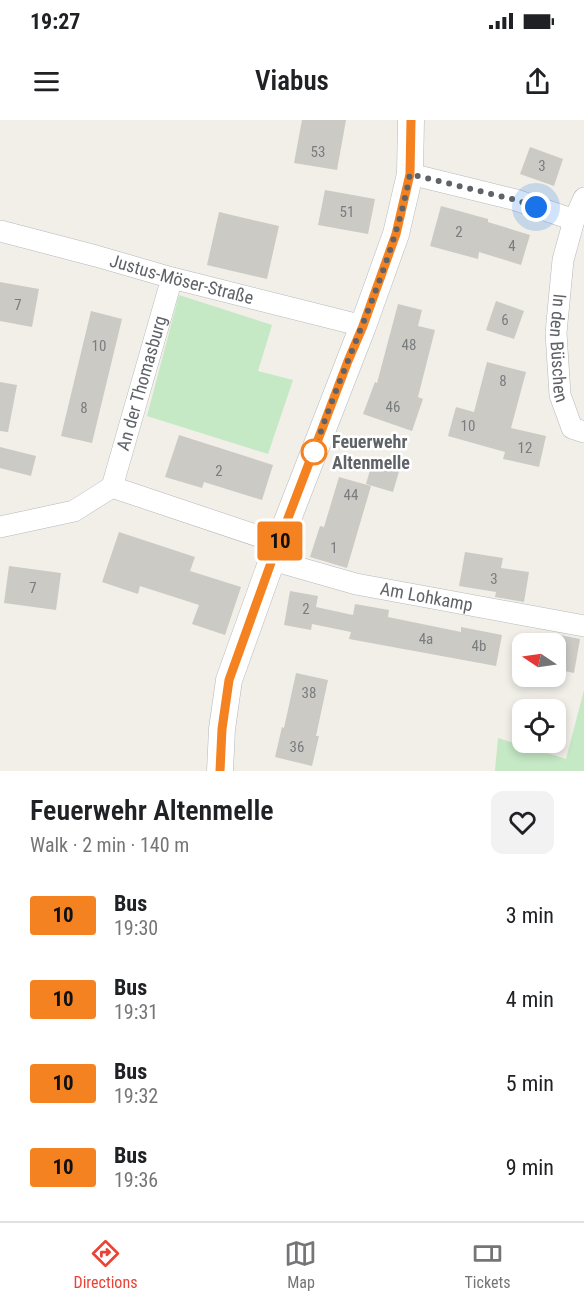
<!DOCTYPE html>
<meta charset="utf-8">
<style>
:root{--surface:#fff;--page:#f2f2f2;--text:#202124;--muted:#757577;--line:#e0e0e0;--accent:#ea4335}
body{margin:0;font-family:"Roboto Condensed",sans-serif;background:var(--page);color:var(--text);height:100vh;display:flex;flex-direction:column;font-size:22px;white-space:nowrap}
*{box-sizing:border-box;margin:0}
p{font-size:20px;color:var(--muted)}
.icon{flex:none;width:33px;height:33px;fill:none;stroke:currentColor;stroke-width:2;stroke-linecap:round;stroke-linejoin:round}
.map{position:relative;height:651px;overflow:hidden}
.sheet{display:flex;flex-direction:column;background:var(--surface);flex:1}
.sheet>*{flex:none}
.badge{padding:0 12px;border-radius:4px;font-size:21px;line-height:39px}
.needle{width:39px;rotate:283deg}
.controls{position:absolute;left:512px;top:513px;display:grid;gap:12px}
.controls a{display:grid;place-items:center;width:54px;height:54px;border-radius:12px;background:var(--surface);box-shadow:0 3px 9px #0003;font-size:30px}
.you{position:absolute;width:30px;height:30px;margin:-15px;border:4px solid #fff;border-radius:50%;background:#1a73e8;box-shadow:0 0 0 9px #1a73e833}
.map>.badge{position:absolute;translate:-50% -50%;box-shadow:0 0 0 3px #fff}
.round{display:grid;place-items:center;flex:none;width:63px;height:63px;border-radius:12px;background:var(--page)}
.head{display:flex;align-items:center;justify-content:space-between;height:102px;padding:0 30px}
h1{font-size:28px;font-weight:600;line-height:45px}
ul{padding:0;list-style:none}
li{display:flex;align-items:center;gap:18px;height:84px;padding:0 30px}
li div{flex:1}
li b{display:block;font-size:22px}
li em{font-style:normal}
li .badge{min-width:66px;font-weight:700;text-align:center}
.status{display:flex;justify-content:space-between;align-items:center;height:42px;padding:0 30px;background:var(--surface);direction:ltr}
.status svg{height:16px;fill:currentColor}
header{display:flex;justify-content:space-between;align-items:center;height:78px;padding:0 30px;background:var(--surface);font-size:27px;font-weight:600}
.menu{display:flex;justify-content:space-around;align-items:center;height:84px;border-top:2px solid var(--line);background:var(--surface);font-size:16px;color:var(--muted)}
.menu a{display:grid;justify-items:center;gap:3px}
.menu .on{color:var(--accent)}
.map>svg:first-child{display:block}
</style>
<div class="status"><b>19:27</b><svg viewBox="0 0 49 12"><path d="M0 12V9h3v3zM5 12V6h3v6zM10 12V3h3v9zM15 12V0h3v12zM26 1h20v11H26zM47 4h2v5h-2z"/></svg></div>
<header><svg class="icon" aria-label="menu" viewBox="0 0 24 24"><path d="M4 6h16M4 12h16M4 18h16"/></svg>Viabus<svg class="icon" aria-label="share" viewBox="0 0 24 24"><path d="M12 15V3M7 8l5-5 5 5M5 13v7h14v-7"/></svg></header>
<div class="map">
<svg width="584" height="651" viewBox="0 0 584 651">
<rect width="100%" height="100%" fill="#f1efe8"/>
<g fill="#c5e8c5">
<path d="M179 175 272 205 258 251 293 260 268 334 147 296Z"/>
<path d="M584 570V651H495L498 618 566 639Z"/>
</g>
<g fill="#cccac5">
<path d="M302 0H346L337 50 294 43Z"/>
<path d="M530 27 563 39 554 66 520 54Z"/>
<path d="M325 70 375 79 368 114 318 105Z"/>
<path d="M441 86 488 99V102L530 115 521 145 479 132 478 139 430 126Z"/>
<path d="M219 92 279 106 267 159 207 145Z"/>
<path d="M0 162 39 169 32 207 0 201Z"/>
<path d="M496 181 524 191 514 219 486 210Z"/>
<path d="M398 184 422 190 418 206 435 210 418 277 423 279 412 311 363 294 375 262 377 263Z"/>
<path d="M91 191 122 199 92 323 61 316Z"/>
<path d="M487 242 526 252 511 308 546 316 539 347 503 339 505 332 448 316 456 287 474 292Z"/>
<path d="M0 262 17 265 8 312 0 311Z"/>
<path d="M179 315 273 345 262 380 204 362 202 368 165 357Z"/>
<path d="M0 327 36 336 31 356 0 348Z"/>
<path d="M373 340 400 348 393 372 366 364Z"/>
<path d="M339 357 371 366 347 448 310 437 320 406 324 407Z"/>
<path d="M119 412 195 437 190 451 241 467 225 515 192 504 199 485 140 466 138 474 102 462Z"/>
<path d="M465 432 503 438 501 448 529 452 524 482 495 477 496 472 459 466Z"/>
<path d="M9 446 61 453 56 490 4 483Z"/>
<path d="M290 471 318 476 316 487 353 495 355 484 389 490 388 497 461 512V507L502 515 496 546 349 519 351 512 312 504 311 510 284 505Z"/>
<path d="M555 514 580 519 574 553 555 549Z"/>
<path d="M296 553 328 560 316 616H319L312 646 275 637 282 607 284 608Z"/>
</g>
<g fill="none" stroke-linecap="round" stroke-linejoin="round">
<defs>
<g id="minor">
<path d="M410 54 516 80 574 100"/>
<path id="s1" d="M584 78 574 100 563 140 556 213 560 275 572 308 584 312"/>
<path id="s2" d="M0 111 96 136 172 158 363 206"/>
<path id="s3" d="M112 367 172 158"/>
<path d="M0 407 74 391 112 367 279 423"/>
<path id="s4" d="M272 440 356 464 584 506"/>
</g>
<path id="tertiary" d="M220 651 222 609 229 560 272 440 363 206 396 114 410 54 411 0"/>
</defs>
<use href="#minor" stroke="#b5b8bc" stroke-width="22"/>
<use href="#tertiary" stroke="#b5b8bc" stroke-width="27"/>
<use href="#minor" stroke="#fff" stroke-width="21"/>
<use href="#tertiary" stroke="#fff" stroke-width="26"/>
</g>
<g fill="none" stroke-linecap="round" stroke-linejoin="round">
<defs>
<path id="line" d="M220 651 222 609 229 560 272 440 348 241 363 206 396 114 410 54 411 0"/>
</defs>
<use href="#line" stroke="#fff" stroke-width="14"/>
<use href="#line" stroke="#f58220" stroke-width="9"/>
<path stroke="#5f6368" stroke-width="6" stroke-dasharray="0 10.8" d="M314 332C344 239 392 151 410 54L516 80 536 87"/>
</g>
<circle fill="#fff" stroke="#f58220" stroke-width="3" cx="314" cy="332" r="12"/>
<g text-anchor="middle" stroke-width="5" stroke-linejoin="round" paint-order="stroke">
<g font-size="15" fill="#7a7d7f">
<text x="318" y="37">53</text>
<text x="542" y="51">3</text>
<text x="347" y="97">51</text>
<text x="459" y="117">2</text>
<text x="512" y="131">4</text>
<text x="18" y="190">7</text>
<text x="505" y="205">6</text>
<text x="409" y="230">48</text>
<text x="99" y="231">10</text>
<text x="503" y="266">8</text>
<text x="393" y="292">46</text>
<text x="84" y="293">8</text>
<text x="468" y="311">10</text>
<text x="525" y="333">12</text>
<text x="219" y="356">2</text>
<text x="351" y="380">44</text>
<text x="334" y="433">1</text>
<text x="494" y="464">3</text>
<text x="33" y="473">7</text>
<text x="306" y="494">2</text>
<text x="426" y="524">4a</text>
<text x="479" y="531">4b</text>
<text x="309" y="578">38</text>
<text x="297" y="632">36</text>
</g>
<g font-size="18" fill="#5f6368" stroke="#fff">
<text dy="6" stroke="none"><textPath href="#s2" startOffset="188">Justus-Möser-Straße</textPath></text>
<text dy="6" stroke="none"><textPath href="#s1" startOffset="154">In den Büschen</textPath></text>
<text dy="6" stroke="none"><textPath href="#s3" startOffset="108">An der Thomasburg</textPath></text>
<text dy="6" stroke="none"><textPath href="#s4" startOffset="159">Am Lohkamp</textPath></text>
</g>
<g font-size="18" font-weight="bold" fill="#5f6368" stroke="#fff" text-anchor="start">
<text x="332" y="328">Feuerwehr<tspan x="332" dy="21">Altenmelle</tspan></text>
</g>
</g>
</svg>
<div class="controls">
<a><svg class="needle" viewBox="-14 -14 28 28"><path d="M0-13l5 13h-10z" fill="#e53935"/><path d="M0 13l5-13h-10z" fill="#757577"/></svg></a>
<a><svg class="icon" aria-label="locate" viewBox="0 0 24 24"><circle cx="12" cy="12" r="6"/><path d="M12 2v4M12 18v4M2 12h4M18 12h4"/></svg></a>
</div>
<div class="you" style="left:536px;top:87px"></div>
<b class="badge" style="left:280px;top:421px;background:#f58220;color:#111">10</b>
</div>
<section class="sheet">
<div class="head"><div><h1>Feuerwehr Altenmelle</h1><p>Walk · 2 min · 140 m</p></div><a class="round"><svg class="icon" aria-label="heart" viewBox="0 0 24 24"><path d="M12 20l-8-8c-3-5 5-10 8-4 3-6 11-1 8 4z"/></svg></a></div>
<ul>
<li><span class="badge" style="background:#f58220;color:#111">10</span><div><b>Bus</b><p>19:30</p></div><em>3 min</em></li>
<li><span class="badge" style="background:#f58220;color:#111">10</span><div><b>Bus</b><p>19:31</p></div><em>4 min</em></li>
<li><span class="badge" style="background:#f58220;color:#111">10</span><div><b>Bus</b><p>19:32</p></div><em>5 min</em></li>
<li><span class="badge" style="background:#f58220;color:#111">10</span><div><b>Bus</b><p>19:36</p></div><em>9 min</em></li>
</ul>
</section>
<nav class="menu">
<a class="on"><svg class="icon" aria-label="directions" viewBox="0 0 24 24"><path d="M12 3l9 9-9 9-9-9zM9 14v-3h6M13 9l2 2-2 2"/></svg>Directions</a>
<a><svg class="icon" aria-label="map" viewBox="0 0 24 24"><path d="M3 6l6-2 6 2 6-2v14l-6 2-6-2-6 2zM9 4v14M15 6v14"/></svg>Map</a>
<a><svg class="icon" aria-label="tickets" viewBox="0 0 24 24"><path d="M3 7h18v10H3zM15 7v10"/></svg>Tickets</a>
</nav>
